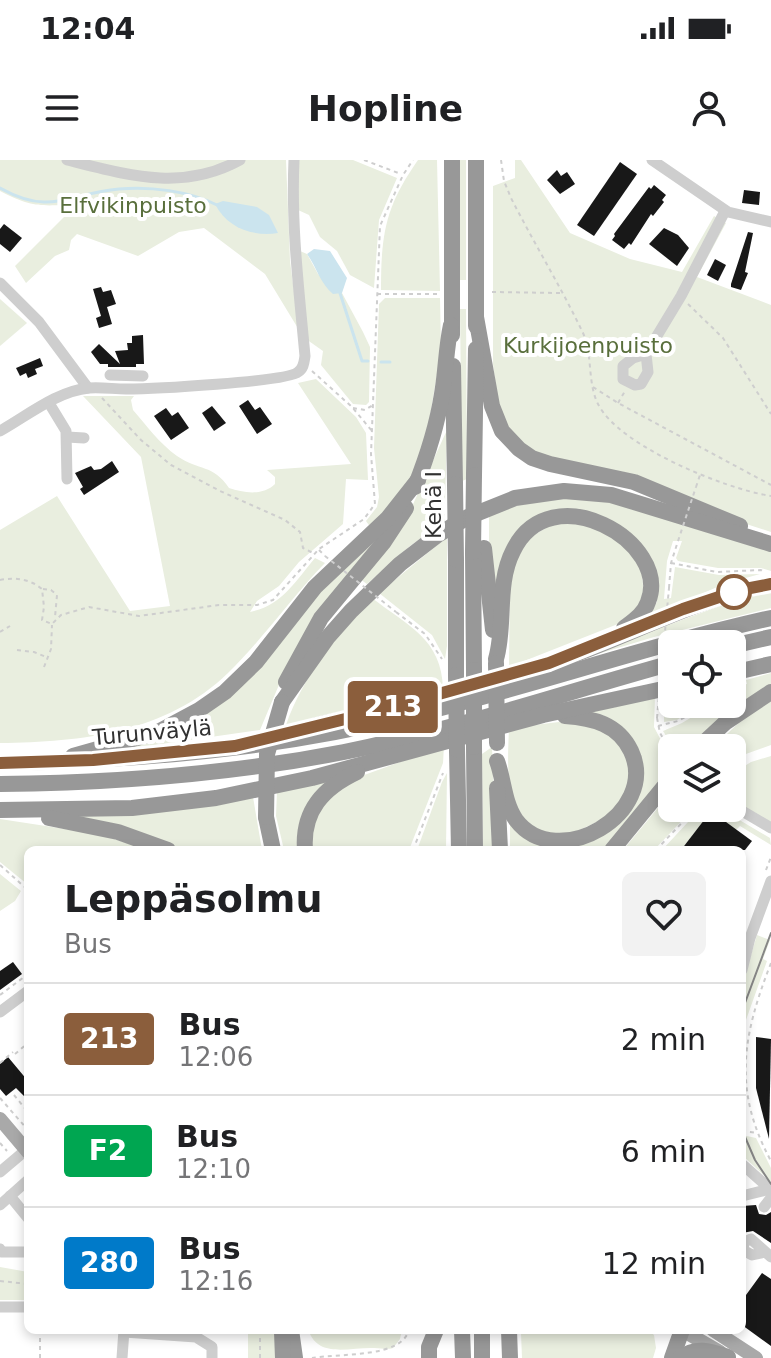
<!DOCTYPE html>
<meta charset="utf-8">
<style>
:root{--surface:#fff;--page:#f2f2f2;--text:#202124;--muted:#757577;--line:#e0e0e0}
body{margin:0;font-family:"DejaVu Sans",sans-serif;background:var(--page);color:var(--text);height:100vh;display:flex;flex-direction:column;font-size:30px;white-space:nowrap}
*{box-sizing:border-box;margin:0}
p{font-size:26px;color:var(--muted)}
.icon{flex:none;width:44px;height:44px;fill:none;stroke:currentColor;stroke-width:2;stroke-linecap:round;stroke-linejoin:round}
.map{position:relative;flex:1;overflow:hidden}
.side{position:absolute;left:24px;top:686px;width:722px;height:488px;display:flex;flex-direction:column;background:var(--surface);border-radius:12px;box-shadow:0 4px 12px #0003}
.side>*{flex:none}
.badge{padding:0 16px;border-radius:6px;font-size:28px;line-height:52px}
.buttons{position:absolute;left:658px;top:470px;display:grid;gap:16px}
.buttons a{display:grid;place-items:center;width:88px;height:88px;border-radius:12px;background:var(--surface);box-shadow:0 4px 12px #0003;font-size:40px}
.map>.badge{position:absolute;translate:-50% -50%;box-shadow:0 0 0 4px #fff}
.round{display:grid;place-items:center;flex:none;width:84px;height:84px;border-radius:12px;background:var(--page)}
.headline{display:flex;align-items:center;justify-content:space-between;height:136px;padding:0 40px}
h1{font-size:38px;font-weight:700;line-height:60px}
ul{padding:0;list-style:none}
li{display:flex;align-items:center;gap:24px;height:112px;padding:0 40px;border-top:2px solid var(--line)}
li div{flex:1}
li b{display:block;font-size:30px}
li em{font-style:normal}
li .badge{min-width:88px;font-weight:700;text-align:center}
.status{display:flex;justify-content:space-between;align-items:center;height:56px;padding:0 40px;background:var(--surface);direction:ltr}
.status svg{height:22px;fill:currentColor}
header{display:flex;justify-content:space-between;align-items:center;height:104px;padding:0 40px;background:var(--surface);font-size:36px;font-weight:700}
.map>svg:first-child{display:block}
</style>
<div class="status"><b>12:04</b><svg viewBox="0 0 49 12"><path d="M0 12V9h3v3zM5 12V6h3v6zM10 12V3h3v9zM15 12V0h3v12zM26 1h20v11H26zM47 4h2v5h-2z"/></svg></div>
<header><svg class="icon" aria-label="menu" viewBox="0 0 24 24"><path d="M4 6h16M4 12h16M4 18h16"/></svg>Hopline<svg class="icon" aria-label="person" viewBox="0 0 24 24"><circle cx="12" cy="8" r="4"/><path d="M4 21q1-7 8-7t8 7"/></svg></header>
<div class="map">
<svg width="771" height="1198" viewBox="0 0 771 1198">
<rect width="100%" height="100%" fill="#fff"/>
<g fill="#e9eedf">
<path d="M0 0H286L290 101 299 170 265 114 204 68 179 72 138 96 77 74 71 80 69 90 55 96 26 123 15 106 76 45C39 45 35 49 0 31Z"/>
<path d="M298 0H353L397 18 379 60 374 128 350 115 337 91 320 77 309 55 298 50Z"/>
<path d="M418 0H437L440 131 381 130C381 74 385 47 418 0Z"/>
<rect x="460" y="0" width="6" height="120"/>
<path d="M515 0H521L570 73 630 99 682 112 714 56 726 63 697 117 771 145V372L555 302 521 286 499 253 493 204V26L515 18Z"/>
<path d="M300 91 307 94 318 114 342 133 363 172 370 187 369 242 366 245 353 244 321 205 323 191 306 179Z"/>
<path d="M385 138H440L441 190 428 268 412 318 371 368 366 361 377 347 379 337 374 288 379 144Z"/>
<path d="M0 139 27 163 0 186Z"/>
<path d="M460 149H466L467 319 462 321Z"/>
<path d="M316 219 356 257 366 273 368 320 346 319 343 364 299 402 279 426 257 441 250 452C281 446 295 422 315 398L325 403C291 438 263 479 228 513 166 573 82 582 0 583V370L57 336 130 451 170 446 141 297 83 236H134L131 240 133 250C146 265 160 284 177 296 199 311 213 304 229 328 244 333 263 336 275 324V317L267 310 351 304 298 223Z"/>
<path d="M447 270 445 343 438 348 442 355 445 354V361L410 386 367 424 360 419 409 353Z"/>
<path d="M566 338 608 341 771 391V411L761 408H718L678 401 676 398 682 381H673L667 401 664 439 671 438 675 407 719 415 760 414 724 424 647 458 657 442V416L615 365 529 363 498 441 489 386V354L512 346Z"/>
<path d="M560 360 606 370 630 392 642 412 644 439 623 462 509 507 510 408 520 383Z"/>
<path d="M384 370 289 501 260 570 127 589 180 567Z"/>
<path d="M447 377V486L445 499 432 475 379 433Z"/>
<path d="M771 427V448L654 477 558 506Z"/>
<path d="M372 438C408 466 442 479 443 529L286 565C304 514 336 477 372 438Z"/>
<path d="M771 513V524L693 588H674L663 571C669 568 676 566 682 563 703 551 707 544 732 544V537L741 530 742 525 747 524 746 520Z"/>
<path d="M672 532V544H702L677 560 664 562V533Z"/>
<path d="M655 536 654 567 672 601V611L605 690H510V661L520 671 602 674 641 604 582 553Z"/>
<path d="M771 540V585L732 599V588H712L744 558Z"/>
<path d="M559 562 592 566 617 580 630 602 627 632 610 656 564 677C555 675 541 673 533 668 503 648 508 599 509 568Z"/>
<path d="M444 586 443 603 409 690H309L314 652 345 622Z"/>
<path d="M492 587 496 690H483L482 594Z"/>
<path d="M771 596V666L732 643V614L751 602Z"/>
<path d="M447 613 446 690H417L442 622Z"/>
<path d="M331 619 300 690H284L276 656 277 632Z"/>
<path d="M672 631V648H694L654 690H623Z"/>
<path d="M253 637 262 690H179L74 657Z"/>
<path d="M701 648H719L770 678 771 685 740 666 736 670 711 651 681 690H662Z"/>
<path d="M0 659 98 674 150 690H28L27 724 0 702Z"/>
<path d="M0 714 21 731 15 741 0 751Z"/>
<path d="M757 775 770 780 763 799 767 801 746 860 742 894V825Z"/>
<path d="M742 975 756 978 771 1008V1022L742 995Z"/>
<path d="M0 1107 28 1112V1140H0Z"/>
<path d="M248 1170H275L277 1198H248Z"/>
<path d="M312 1170H402L400 1179 393 1188C386 1190 382 1188 374 1188 352 1187 321 1198 310 1174Z"/>
<path d="M528 1170H648L654 1175 656 1188 653 1198H522L521 1173Z"/>
</g>
<g fill="#cbe4ee">
<path d="M223 41 257 47 269 55 278 73C253 77 227 68 215 44Z"/>
<path d="M314 89 330 91 347 118 342 133 333 134C320 123 317 108 307 94Z"/>
</g>
<g fill="none" stroke-linecap="round" stroke-linejoin="round">
<g stroke="#cbe4ee" stroke-width="3">
<path d="M0 28C52 57 69 33 119 29 150 26 189 31 217 45"/>
<path d="M339 130 362 201H368"/>
<path d="M381 202H390"/>
</g>
</g>
<g fill="#181818">
<path d="M620 2 637 14 594 76 577 65Z"/>
<path d="M557 10 561 16 567 12 575 24 560 34 547 20Z"/>
<path d="M654 25 666 35 662 40 664 42 653 56 651 54 631 85 629 83 624 89 612 80 615 76 614 74 649 27 651 29Z"/>
<path d="M744 30 760 32 759 45 742 43Z"/>
<path d="M4 64 22 78 10 92 0 84V69Z"/>
<path d="M664 68 678 75 689 88 677 106 649 84Z"/>
<path d="M748 72 753 73 745 112 748 113 741 130 731 127V124Z"/>
<path d="M715 99 726 105 718 121 707 115Z"/>
<path d="M101 127 103 132 111 130 116 144 107 147 112 164 99 168 96 158 101 156 93 129Z"/>
<path d="M143 175 144 204H136V207H108V204H100L91 192 99 184 120 204 115 191 128 190 127 183H132V176Z"/>
<path d="M40 198 43 206 35 209 37 214 28 218 26 213 20 216 16 208Z"/>
<path d="M248 240 255 250 260 247 272 264 257 274 239 246Z"/>
<path d="M212 246 226 263 214 271 202 253Z"/>
<path d="M166 248 172 256 178 252 189 268 171 280 154 256Z"/>
<path d="M112 301 119 312 84 335 80 329 83 327 75 313 91 306 94 310 101 309Z"/>
<path d="M711 651 752 681 745 690H681Z"/>
<path d="M13 802 22 814 0 830V811Z"/>
<path d="M756 877 771 879 769 979 756 928Z"/>
<path d="M8 897 28 921V940L16 928 6 936 0 929V904Z"/>
<path d="M756 1045 759 1054 766 1055 771 1052V1083L753 1071 742 1073V1046Z"/>
<path d="M762 1113 771 1119V1186L742 1165V1133L746 1135Z"/>
</g>
<g fill="none" stroke-linecap="round" stroke-linejoin="round">
<g stroke="#cecece" stroke-width="2" stroke-dasharray="4 4" stroke-linecap="butt">
<path d="M364 0 401 14"/>
<path d="M501 0 504 21 511 38C534 83 561 127 583 173 593 195 587 222 598 244 619 286 725 329 771 336"/>
<path d="M492 132 560 133"/>
<path d="M377 134H439"/>
<path d="M688 144 723 178 771 254"/>
<path d="M312 211 352 247 372 271"/>
<path d="M593 227 618 243 771 325"/>
<path d="M102 238 141 280 171 305 220 331 285 360 300 372 303 388 313 393"/>
<path d="M618 243 625 231"/>
<path d="M353 248 365 250 373 245"/>
<path d="M696 327 700 315"/>
<path d="M319 390 325 396"/>
<path d="M671 403 717 412 761 410 764 412"/>
<path d="M0 420C15 417 30 419 42 429L44 447 42 460 52 464 61 455 89 447 139 456 219 445H257L273 440 319 389 364 359 375 344 371 294 380 66 403 15 413 0"/>
<path d="M669 428 671 403 678 381"/>
<path d="M43 429 51 430 57 435 55 457"/>
<path d="M396 452 425 474 442 499"/>
<path d="M0 472 10 466"/>
<path d="M17 490 34 492 46 497"/>
<path d="M44 507 51 489 52 465"/>
<path d="M732 534 738 526"/>
<path d="M657 558 660 573 672 594"/>
<path d="M658 566 678 561 708 544"/>
<path d="M413 690 443 613"/>
<path d="M656 690 696 648"/>
<path d="M0 705 28 730"/>
<path d="M766 710 771 697"/>
<path d="M771 803C743 875 732 929 771 1001"/>
<path d="M0 835 28 814"/>
<path d="M15 894 28 883"/>
<path d="M0 903 13 892"/>
<path d="M14 935 28 952"/>
<path d="M0 938 28 970"/>
<path d="M742 971 757 973"/>
<path d="M0 983 7 991"/>
<path d="M0 1121 28 1124"/>
<path d="M40 1170V1198"/>
<path d="M260 1170V1198"/>
<path d="M312 1198C343 1193 401 1198 409 1170"/>
</g>
<g stroke="#cecece" stroke-width="11">
<path d="M67 0C128 15 182 32 240 0"/>
<path d="M652 0 728 52 771 62"/>
<path d="M0 123 39 162 88 228"/>
<path d="M646 194 648 212 641 224 635 225 623 219V206L633 198 646 194 681 136 725 51"/>
<path d="M110 215 143 216"/>
<path d="M49 243 66 271 67 319"/>
<path d="M0 271C27 256 57 231 89 228 101 227 114 229 126 229 149 229 287 222 298 212 304 208 304 202 305 196 299 130 291 66 294 0"/>
<path d="M67 277 84 278"/>
<path d="M732 645 771 668"/>
<path d="M742 810 750 778 771 721"/>
<path d="M0 852 28 831"/>
<path d="M742 1004 771 1030"/>
<path d="M0 1012 26 990"/>
<path d="M10 1036 28 1058"/>
<path d="M742 1036 770 1029"/>
<path d="M0 1045 28 1020"/>
<path d="M764 1047 771 1038"/>
<path d="M0 1089 2 1092H28"/>
<path d="M765 1092 752 1095 743 1090 744 1082 751 1079 771 1097"/>
<path d="M0 1147H28"/>
<path d="M124 1172 196 1177 212 1187V1198"/>
<path d="M122 1198 124 1170"/>
</g>
<g stroke="#a9a9a9" stroke-width="14">
<path d="M0 959 28 992"/>
<path d="M682 1170 720 1192"/>
<path d="M713 1170 756 1198"/>
</g>
<g stroke="#989898" stroke-width="16">
<path d="M452 0V175"/>
<path d="M476 157 492 246 502 271 519 289 532 298 550 304 634 322 740 366"/>
<path d="M476 166V0"/>
<path d="M453 206 455 324"/>
<path d="M474 315 476 189"/>
<path d="M415 327C427 297 437 266 442 234 446 211 446 188 451 165"/>
<path d="M484 388 493 470"/>
<path d="M473 392 474 510"/>
<path d="M456 400V515"/>
<path d="M732 486 771 477"/>
<path d="M496 499C506 465 496 424 513 391 550 313 672 382 648 442 644 454 633 461 624 468"/>
<path d="M732 513 771 504"/>
<path d="M286 522 321 458 383 383 406 348"/>
<path d="M282 542 328 477 351 451 400 404 439 374 468 357 515 338 564 331 611 335 771 384"/>
<path d="M314 566C403 545 495 525 581 492 644 468 704 437 771 424"/>
<path d="M474 587 475 690"/>
<path d="M698 588 726 562 771 532"/>
<path d="M457 590 459 690"/>
<path d="M73 596 158 572 199 550 225 532 256 502 315 427 388 358 418 320"/>
<path d="M497 601C504 620 504 643 516 660 557 714 660 653 631 591 618 564 593 558 565 556"/>
<path d="M0 603C137 601 276 589 409 556 530 527 649 485 771 458"/>
<path d="M0 624C115 623 231 614 344 592 455 570 563 533 672 503"/>
<path d="M497 628 500 690"/>
<path d="M0 650 132 648 216 638 312 618 543 555 672 527"/>
<path d="M266 657 273 690"/>
<path d="M49 658 118 672 168 690"/>
<path d="M305 690C302 651 323 628 357 612"/>
<path d="M612 690 672 617"/>
<path d="M291 1170 295 1198"/>
<path d="M462 1170 463 1198"/>
<path d="M482 1170V1198"/>
<path d="M509 1170 510 1198"/>
<path d="M282 1172 283 1198"/>
<path d="M429 1198V1187L436 1170"/>
<path d="M672 1198 682 1170"/>
<path d="M680 1198C696 1186 710 1191 728 1197"/>
</g>
<g stroke="#868686" stroke-width="2">
<path d="M742 851 771 773"/>
<path d="M742 970 755 1000 771 1024"/>
</g>
<g stroke="#cecece" stroke-width="2" stroke-dasharray="4 4" stroke-linecap="butt">
<path d="M678 381 696 327"/>
<path d="M325 396 396 452"/>
<path d="M657 558 669 428"/>
</g>
<g stroke="#989898" stroke-width="16">
<path d="M455 324 456 400"/>
<path d="M473 392 474 315"/>
<path d="M496 503 497 583"/>
<path d="M456 515 457 590"/>
<path d="M474 587V510"/>
<path d="M266 657 267 594 282 542"/>
</g>
</g>
<g fill="none" stroke-linecap="round" stroke-linejoin="round">
<defs>
<path id="line" d="M0 603 93 600 235 586 378 551 549 503 683 449 740 430 771 424"/>
</defs>
<use href="#line" stroke="#fff" stroke-width="18"/>
<use href="#line" stroke="#8b5e3c" stroke-width="12"/>
</g>
<circle fill="#fff" stroke="#8b5e3c" stroke-width="4" cx="734" cy="432" r="16"/>
<g text-anchor="middle" stroke-width="8" stroke-linejoin="round" paint-order="stroke">
<g font-size="22" fill="#596f3c" stroke="#fff">
<text x="133" y="53">Elfvikinpuisto</text>
<text x="588" y="193">Kurkijoenpuisto</text>
</g>
<g font-size="22" fill="#313131" stroke="#fff">
<text transform="translate(433 345) rotate(-90)" y="8">Kehä I</text>
<text transform="translate(152 572) rotate(-5)" y="8">Turunväylä</text>
</g>
</g>
</svg>
<div class="buttons">
<a><svg class="icon" aria-label="locate" viewBox="0 0 24 24"><circle cx="12" cy="12" r="6"/><path d="M12 2v4M12 18v4M2 12h4M18 12h4"/></svg></a>
<a><svg class="icon" aria-label="layers" viewBox="0 0 24 24"><path d="M12 4l9 5-9 5-9-5zM3 14l9 5 9-5"/></svg></a>
</div>
<b class="badge" style="left:393px;top:547px;background:#8b5e3c;color:#fff">213</b>
<section class="side">
<div class="headline"><div><h1>Leppäsolmu</h1><p>Bus</p></div><a class="round"><svg class="icon" aria-label="heart" viewBox="0 0 24 24"><path d="M12 20l-8-8c-3-5 5-10 8-4 3-6 11-1 8 4z"/></svg></a></div>
<ul>
<li><span class="badge" style="background:#8b5e3c;color:#fff">213</span><div><b>Bus</b><p>12:06</p></div><em>2 min</em></li>
<li><span class="badge" style="background:#00a651;color:#fff">F2</span><div><b>Bus</b><p>12:10</p></div><em>6 min</em></li>
<li><span class="badge" style="background:#007ac9;color:#fff">280</span><div><b>Bus</b><p>12:16</p></div><em>12 min</em></li>
</ul>
</section>
</div>
